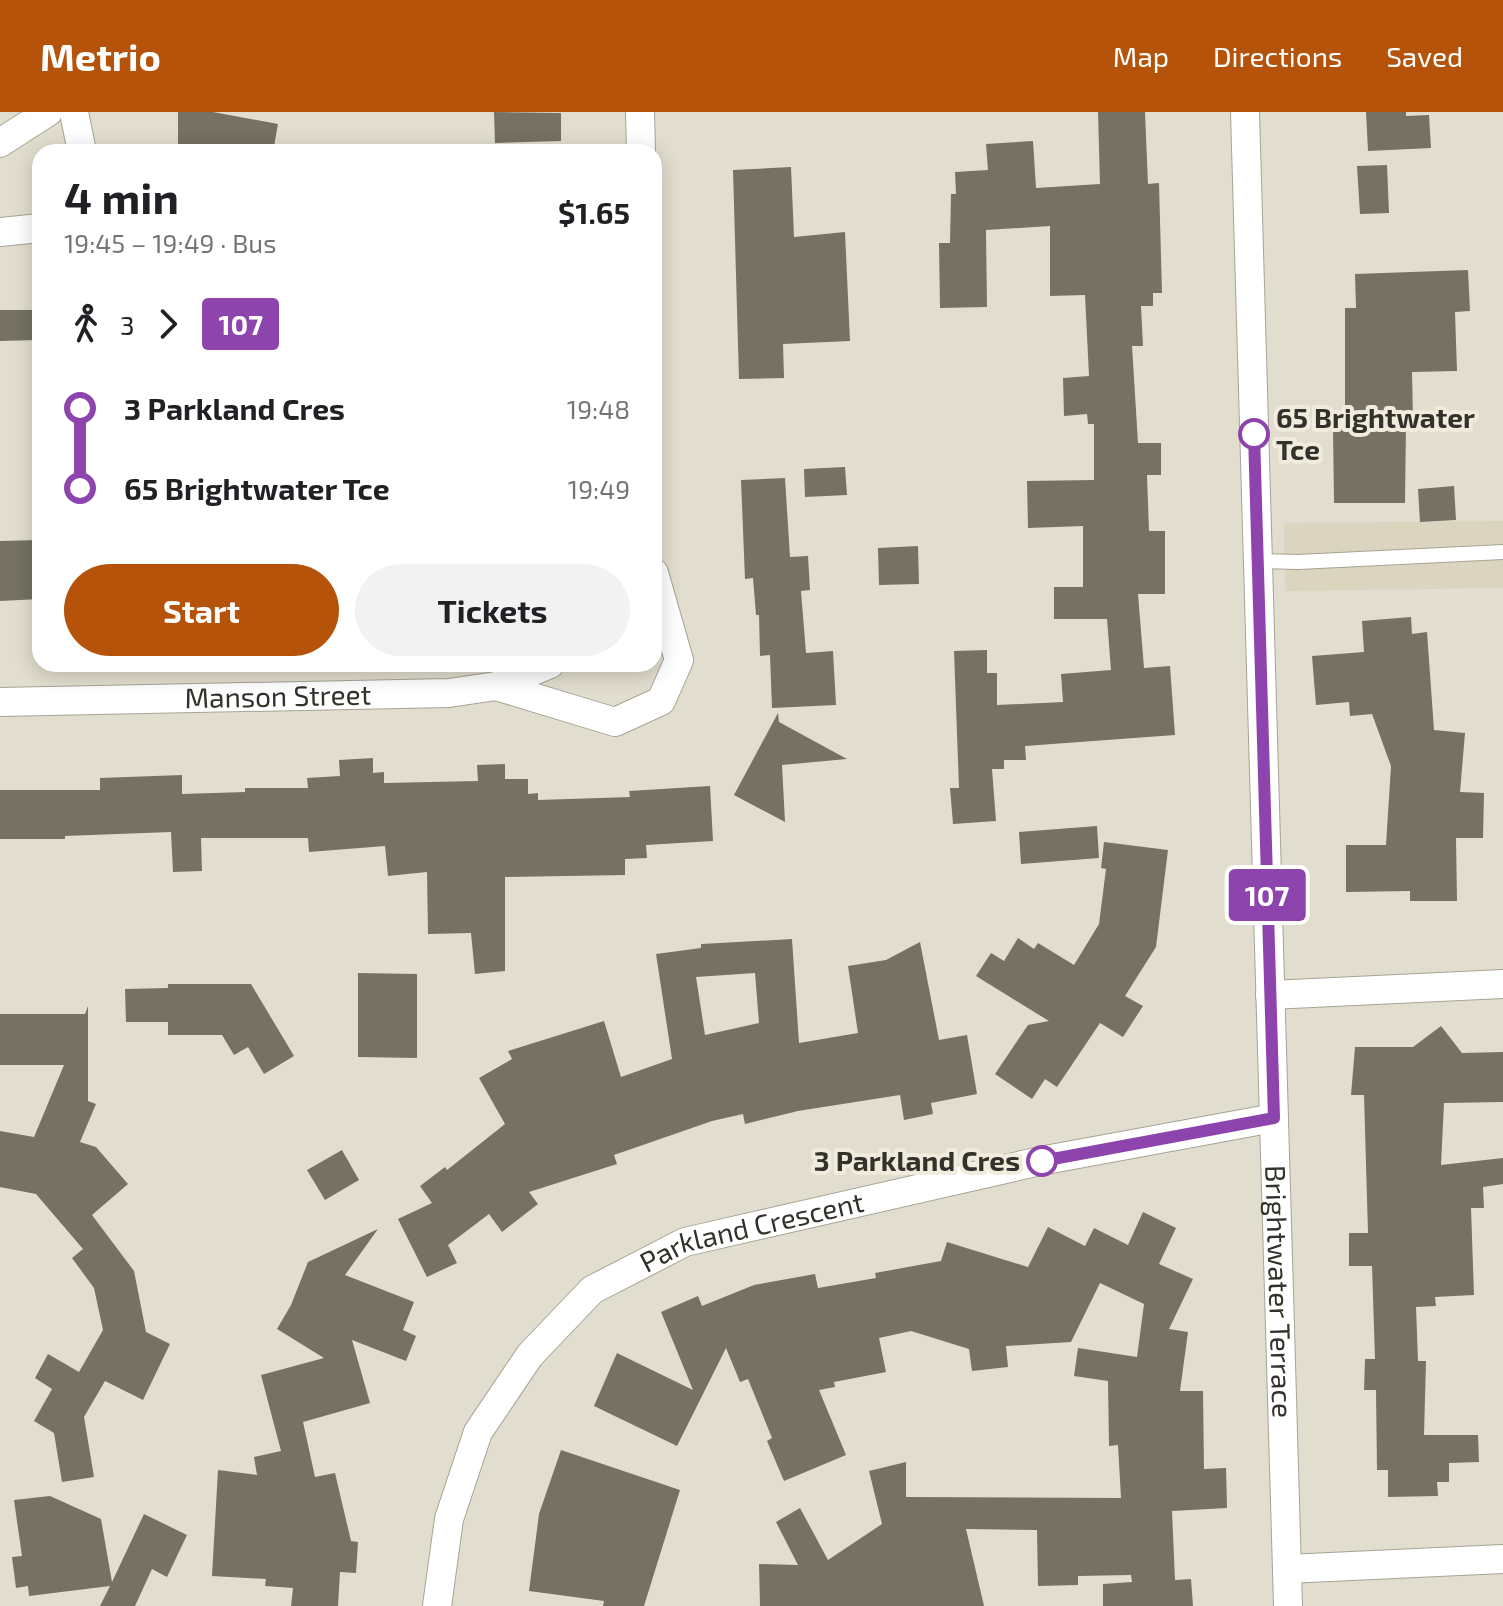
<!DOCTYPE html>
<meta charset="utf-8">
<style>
:root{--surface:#fff;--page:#f2f2f2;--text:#202124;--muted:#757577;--accent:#b45309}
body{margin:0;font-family:"Exo 2",sans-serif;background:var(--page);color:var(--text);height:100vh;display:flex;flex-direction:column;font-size:30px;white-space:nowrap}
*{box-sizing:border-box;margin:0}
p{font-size:26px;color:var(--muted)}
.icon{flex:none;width:44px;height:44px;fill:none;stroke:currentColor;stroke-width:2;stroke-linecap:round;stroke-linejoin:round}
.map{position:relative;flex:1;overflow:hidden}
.drawer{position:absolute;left:32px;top:32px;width:630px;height:528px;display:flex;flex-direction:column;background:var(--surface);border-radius:24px;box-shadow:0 4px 20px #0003}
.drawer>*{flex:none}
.badge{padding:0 16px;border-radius:6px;font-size:28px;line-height:52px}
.map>.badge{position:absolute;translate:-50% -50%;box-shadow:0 0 0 4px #fff}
.legs{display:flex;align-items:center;gap:12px;height:88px;padding:0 32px;font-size:26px}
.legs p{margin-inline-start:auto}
.head{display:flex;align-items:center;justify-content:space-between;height:136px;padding:0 32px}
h1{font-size:44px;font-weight:700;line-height:60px}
.cta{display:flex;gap:16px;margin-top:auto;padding:16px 32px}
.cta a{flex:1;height:92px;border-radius:48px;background:var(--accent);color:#fff;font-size:32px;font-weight:700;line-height:92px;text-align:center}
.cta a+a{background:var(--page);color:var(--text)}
ul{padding:0 32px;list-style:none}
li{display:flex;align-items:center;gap:28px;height:80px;font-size:30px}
li i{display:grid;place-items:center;width:12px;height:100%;margin:0 10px;background:currentColor}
li i::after{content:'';width:20px;height:20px;margin:-10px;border:6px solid;border-radius:50%;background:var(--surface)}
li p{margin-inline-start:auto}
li:first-child i{background:linear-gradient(#0000 50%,currentColor 0)}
li:last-child i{background:linear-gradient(currentColor 50%,#0000 0)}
header{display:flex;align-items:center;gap:48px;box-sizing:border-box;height:112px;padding:0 40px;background:var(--accent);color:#fff}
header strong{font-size:38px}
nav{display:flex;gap:44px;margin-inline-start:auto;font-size:28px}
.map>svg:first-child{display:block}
</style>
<header>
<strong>Metrio</strong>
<nav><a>Map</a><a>Directions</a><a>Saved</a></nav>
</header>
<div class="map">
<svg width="1503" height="1494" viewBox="0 0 1503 1494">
<rect width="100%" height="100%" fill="#e2decf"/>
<path fill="#dbd4be" d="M1503 409V476L1285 479 1284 411Z"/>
<g fill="#757164" fill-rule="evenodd">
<path d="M178 0H213L278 12 273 40H178Z"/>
<path d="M494 0 561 1V29L495 31Z"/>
<path d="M1098 0H1145L1148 72 1159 71 1162 181H1153V194H1141L1143 234H1132L1138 331H1161V363H1147L1149 419H1165V482H1138L1144 556 1170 554 1175 623 1025 634 1026 648H1004V657H992L996 709 953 712 950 676H959L954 539 987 538V561H997V593L1063 590 1061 562 1111 558 1107 507H1054V475H1083V414L1028 416 1027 369 1094 368V312H1088L1087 302 1064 304 1063 266 1089 264 1085 183 1050 184V114L986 118 987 195 940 196 939 131H950L951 82H956L955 60 988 58 986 32 1033 29 1036 76 1100 72Z"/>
<path d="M1366 0H1406V4L1429 3 1431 36 1368 39Z"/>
<path d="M1387 53 1389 101 1360 102 1357 54Z"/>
<path d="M791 55 794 125 845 120 850 229 783 232 784 266 739 267 733 58Z"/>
<path d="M1468 158 1470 199 1455 200 1457 259 1412 260 1413 308 1406 309 1405 391H1334L1333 317H1345V196H1356L1355 162Z"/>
<path d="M0 198H36L37 228 0 229Z"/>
<path d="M845 355 847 383 805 385 804 357Z"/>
<path d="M785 366 790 445 808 444 810 478 801 479 806 541 833 539 836 593 772 596 770 543 760 544 759 503H756L753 466 745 467 741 368Z"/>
<path d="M1454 374 1456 408 1420 410 1418 377Z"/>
<path d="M40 428V487L0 489V429Z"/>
<path d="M918 434 919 472 879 473 878 436Z"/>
<path d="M1411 505 1412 522 1427 520 1434 618 1465 621 1460 680 1484 681 1483 726H1456L1457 789H1410V779L1346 780V733H1386L1391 654 1372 602 1350 604 1349 590 1316 593 1312 544 1364 540 1362 509Z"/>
<path d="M778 601 779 610 847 647 782 653 785 710 734 683Z"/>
<path d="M373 646V661L384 660V671L478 669 477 653 505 652V667H528V682L538 681V688L630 685 629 679 710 674 713 729 646 733 647 746 625 747V763L505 765V859L475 862 471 821 428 822 427 760 388 764 385 734 309 740 308 726H201L202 759 173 760 171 720 65 724V727H0V678H100V666L182 663V682L245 680V676H308L307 666 340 664 339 648Z"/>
<path d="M1097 714 1099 746 1021 752 1019 720Z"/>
<path d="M1104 730 1168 738 1156 835 1125 884 1143 894 1123 925 1100 911 1057 975 1045 967 1032 987 995 962 1028 913 1049 909 976 864 991 841 1004 849 1018 826 1034 837 1038 831 1074 853 1099 812 1106 757 1101 756Z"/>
<path d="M792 827 799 931 858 921 848 854 886 848 920 830 939 928 967 923 977 982 931 991 933 1002 904 1008 900 983 798 999 745 1012 743 1002 712 1009 614 1043 617 1052 529 1080 538 1092 502 1120 489 1102 448 1133 457 1151 427 1165 398 1107 432 1091 420 1074 445 1055 447 1058 505 1012 479 966 512 947 508 939 604 909 621 965 672 947 656 842 701 836V832ZM755 861 759 911 705 923 696 865Z"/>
<path d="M358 861 417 862V946L358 945Z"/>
<path d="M168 872H251L294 944 264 962 248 935 234 943 222 923H168V910H126L125 877 168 876Z"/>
<path d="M88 894V989L96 992 80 1030 96 1035 128 1072 92 1103 134 1159 146 1220 170 1232 143 1288 105 1269 84 1305 94 1365 62 1370 54 1321 34 1309 52 1277 35 1266 48 1242 79 1260 103 1218 94 1176 72 1146 83 1137 36 1082 0 1075V1019L34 1025 64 953H0V902H85Z"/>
<path d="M1441 914 1462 941 1503 940V990L1444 991 1441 1053 1503 1046V1072L1483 1075 1484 1096H1471L1474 1183 1435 1185 1436 1194 1416 1195 1418 1249H1426L1424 1323H1478L1479 1350 1449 1351V1370H1437L1438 1384 1388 1385V1358H1377L1376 1278H1364L1365 1247H1375L1372 1154H1349V1121H1368L1364 983H1351L1355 935H1413Z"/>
<path d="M342 1038 359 1068 325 1088 307 1058Z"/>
<path d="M1143 1100 1176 1116 1159 1152 1193 1167 1169 1217 1188 1220 1180 1279H1203L1204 1357 1226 1356 1227 1396 1172 1399 1175 1468 1191 1467 1193 1494H1103V1472L1132 1470 1131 1463 1078 1464V1473L1038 1474 1037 1418 966 1417 984 1494H760L759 1452 798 1453 776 1410 800 1396 828 1448 882 1412 869 1359 906 1350V1385L1121 1386 1118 1333 1109 1334 1108 1269 1074 1264 1078 1236 1137 1245 1144 1192 1100 1171 1071 1230 1006 1234 1008 1255 972 1259 969 1237 911 1219 879 1226 886 1260 834 1270 835 1275 819 1278 846 1343 784 1369 767 1329 772 1326 748 1267 740 1270 726 1236 677 1334 594 1294 617 1241 693 1278 661 1200 698 1184 702 1194 754 1173 815 1162 818 1176 876 1166 875 1161 941 1149 947 1130 1028 1155 1048 1115 1085 1134 1094 1116 1128 1133Z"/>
<path d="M378 1117 345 1163 414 1190 403 1218 416 1224 406 1249 352 1228 370 1291 303 1310 315 1365 335 1361 351 1429 358 1430 356 1461 340 1460 338 1494H291L293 1476 265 1474 266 1467 212 1464 218 1358 257 1363 254 1345 281 1339 261 1263 324 1246 277 1217 291 1193 308 1150Z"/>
<path d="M561 1338 680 1378 644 1494H603L604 1489 529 1479 539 1402Z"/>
<path d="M50 1384 101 1407 112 1470 144 1402 187 1423 167 1465 152 1457 135 1494H100L110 1474 29 1484 28 1474 16 1476 12 1445 22 1444 14 1388Z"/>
</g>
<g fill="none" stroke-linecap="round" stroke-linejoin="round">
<defs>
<path id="service" d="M1258 449 1298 450 1503 440"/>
<g id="minor">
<path d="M74 0 82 40"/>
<path d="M640 0 641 40"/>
<path id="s1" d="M1245 0 1288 1494"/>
<path d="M0 31 48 0"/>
<path d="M0 120 40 116"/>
<path d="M496 574 615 610 661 589 679 548 654 461"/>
<path id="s2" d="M0 590 449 581 496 574 550 552"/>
<path d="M1270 883 1503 872"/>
<path d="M1287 1457 1503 1447"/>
<path id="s3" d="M437 1494 449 1407 478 1320 530 1243 592 1178 685 1130 1040 1049 1274 1006"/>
</g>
</defs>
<use href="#service" stroke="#a7a395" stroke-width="16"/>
<use href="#minor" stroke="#a7a395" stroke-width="30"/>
<use href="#service" stroke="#fff" stroke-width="14"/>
<use href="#minor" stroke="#fff" stroke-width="28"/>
</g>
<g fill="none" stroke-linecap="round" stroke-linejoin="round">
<defs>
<path id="line-1" d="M1042 1049 1274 1006 1254 322"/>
</defs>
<use href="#line-1" stroke="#fff" stroke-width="18"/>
<use href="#line-1" stroke="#8e44ad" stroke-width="12"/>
</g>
<g fill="#fff" stroke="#8e44ad" stroke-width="4">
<circle cx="1254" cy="322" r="14"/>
<circle cx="1042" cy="1049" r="14"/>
</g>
<g text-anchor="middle" stroke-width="8" stroke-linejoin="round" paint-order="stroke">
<g font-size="28" font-weight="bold" fill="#33312b" stroke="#f0ebdc" text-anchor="start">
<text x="1276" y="316">65 Brightwater<tspan x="1276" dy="32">Tce</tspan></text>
<text x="1020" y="1059" text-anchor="end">3 Parkland Cres</text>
</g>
<g font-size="28" fill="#33312b" stroke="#f0ebdc">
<text dy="10" stroke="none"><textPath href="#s2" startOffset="278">Manson Street</textPath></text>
<text dy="10" stroke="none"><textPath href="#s3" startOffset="534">Parkland Crescent</textPath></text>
<text dy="10" stroke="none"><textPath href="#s1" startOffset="1180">Brightwater Terrace</textPath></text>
</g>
</g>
</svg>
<b class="badge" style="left:1267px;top:783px;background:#8e44ad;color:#fff">107</b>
<section class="drawer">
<div class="head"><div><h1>4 min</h1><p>19:45 – 19:49 · Bus</p></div><b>$1.65</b></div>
<div class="legs"><svg class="icon" aria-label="walk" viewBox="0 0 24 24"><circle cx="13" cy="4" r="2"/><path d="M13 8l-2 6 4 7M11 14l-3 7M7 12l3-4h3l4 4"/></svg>3<svg class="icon" aria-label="forward" viewBox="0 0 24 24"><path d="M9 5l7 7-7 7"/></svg><b class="badge" style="background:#8e44ad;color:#fff">107</b></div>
<ul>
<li><i style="color:#8e44ad"></i><b>3 Parkland Cres</b><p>19:48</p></li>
<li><i style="color:#8e44ad"></i><b>65 Brightwater Tce</b><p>19:49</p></li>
</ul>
<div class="cta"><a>Start</a><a>Tickets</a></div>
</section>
</div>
